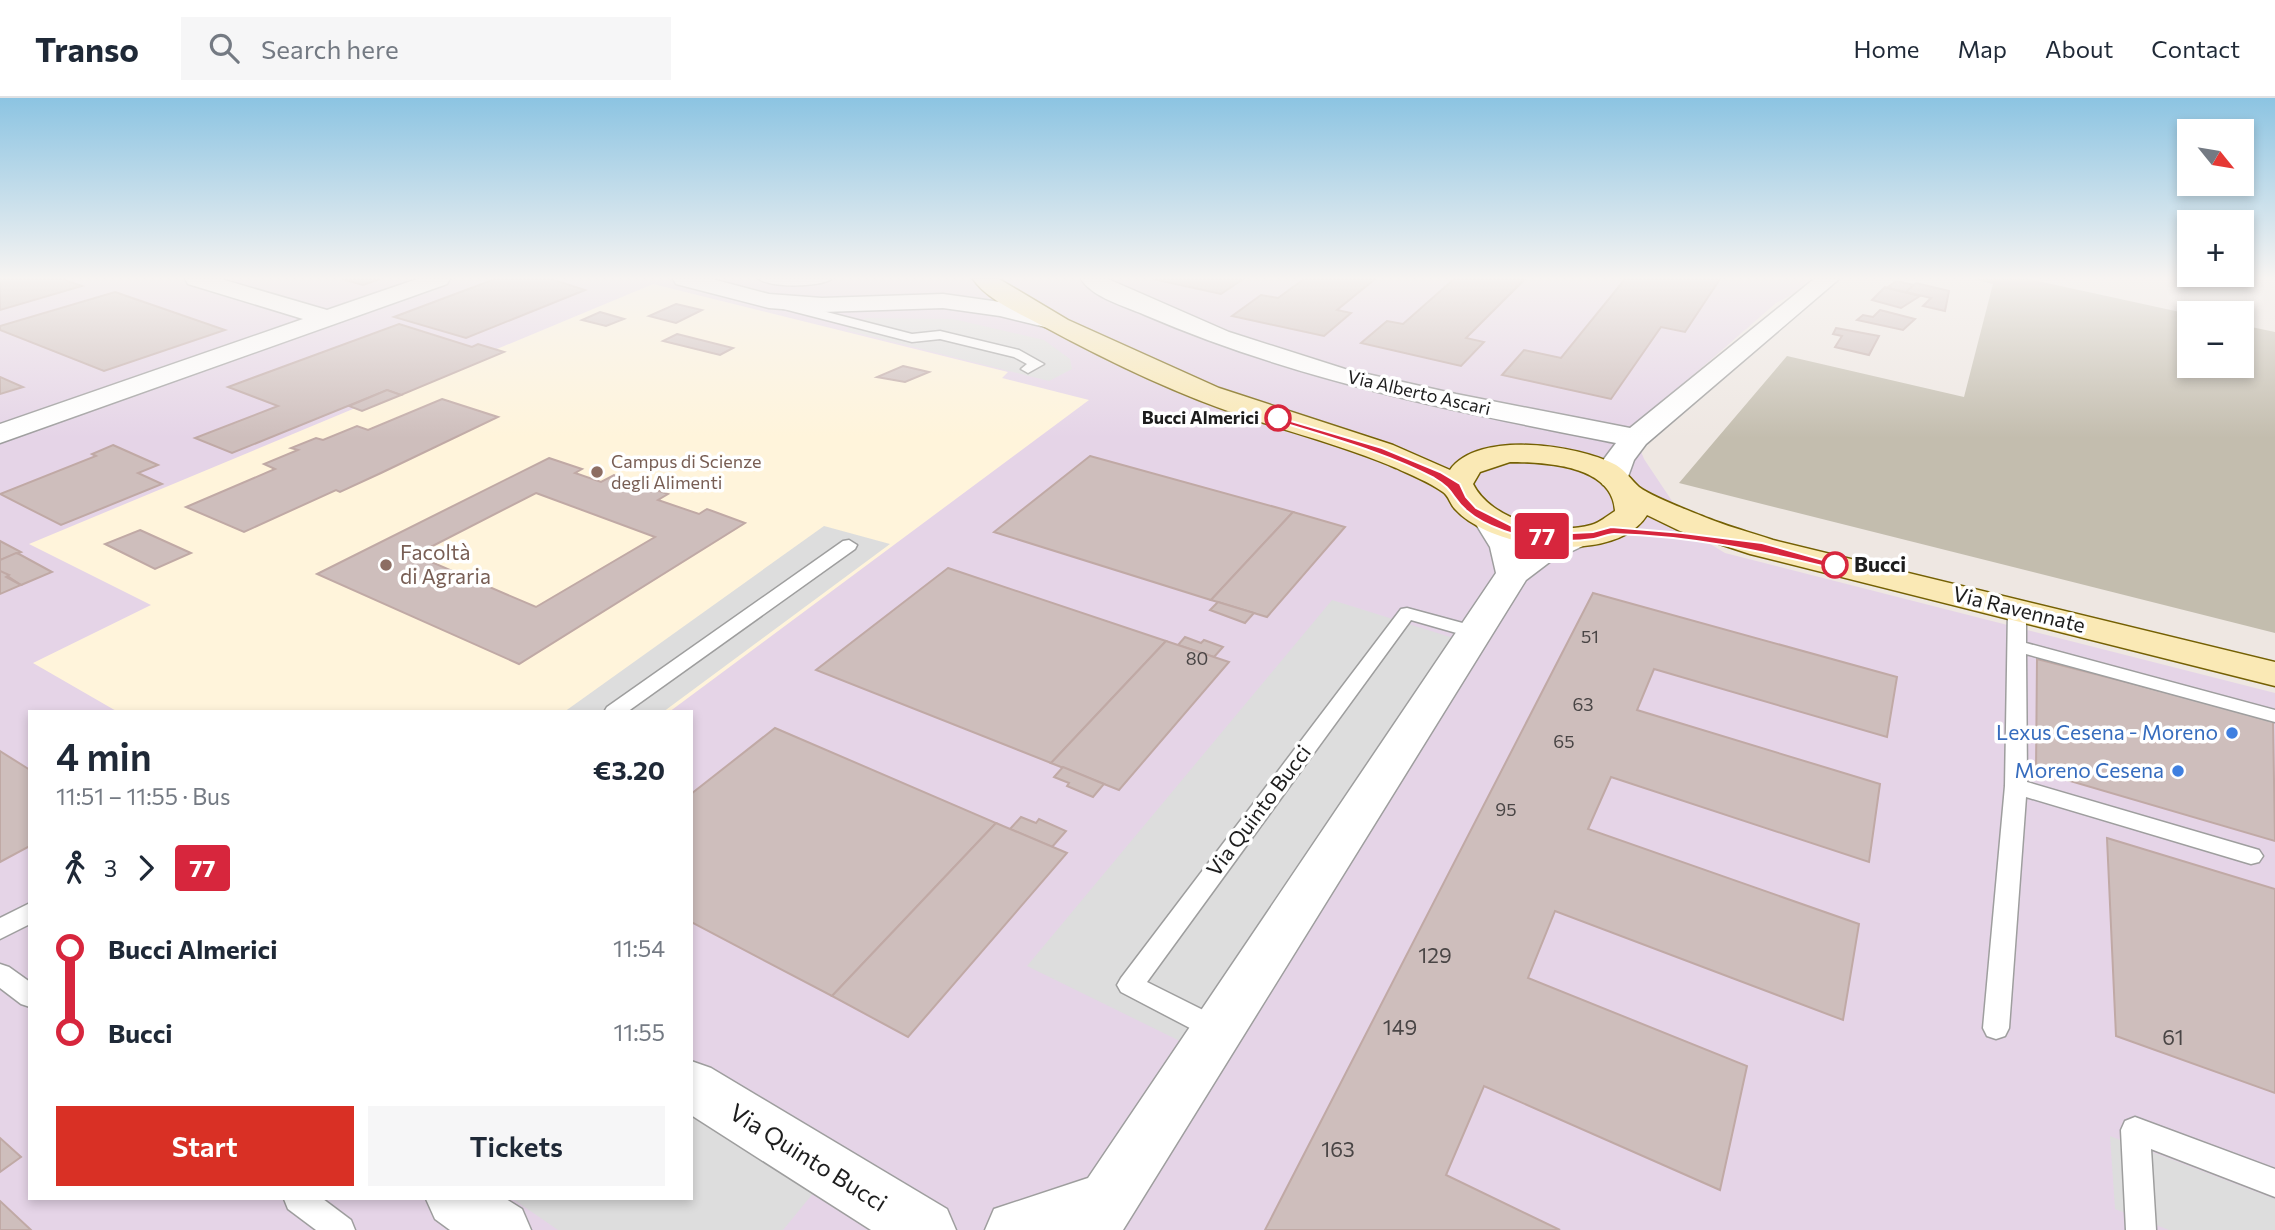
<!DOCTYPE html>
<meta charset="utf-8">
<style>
:root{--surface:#fff;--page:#f6f6f7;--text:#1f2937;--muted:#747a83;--line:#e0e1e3;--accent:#d93025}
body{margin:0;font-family:Commissioner,sans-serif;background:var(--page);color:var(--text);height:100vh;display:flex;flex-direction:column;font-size:26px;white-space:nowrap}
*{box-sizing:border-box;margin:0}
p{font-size:23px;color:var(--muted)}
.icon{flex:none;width:38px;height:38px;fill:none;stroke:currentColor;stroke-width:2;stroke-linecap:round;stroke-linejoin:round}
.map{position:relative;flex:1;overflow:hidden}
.sheet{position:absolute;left:28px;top:612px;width:665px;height:490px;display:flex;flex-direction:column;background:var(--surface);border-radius:0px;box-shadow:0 4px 10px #0003}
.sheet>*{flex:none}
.badge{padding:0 14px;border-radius:5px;font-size:24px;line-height:46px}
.needle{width:46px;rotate:120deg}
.fabs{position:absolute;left:2177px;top:21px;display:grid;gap:14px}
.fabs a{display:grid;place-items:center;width:77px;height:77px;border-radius:0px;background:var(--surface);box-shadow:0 4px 10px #0003;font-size:35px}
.map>.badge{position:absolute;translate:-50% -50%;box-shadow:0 0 0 4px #fff}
.legs{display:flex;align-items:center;gap:10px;height:77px;padding:0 28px;font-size:23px}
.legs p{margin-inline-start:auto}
.overview{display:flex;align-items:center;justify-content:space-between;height:119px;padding:0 28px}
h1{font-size:38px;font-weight:600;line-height:52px}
.cta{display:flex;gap:14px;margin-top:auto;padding:14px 28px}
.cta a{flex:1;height:80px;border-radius:0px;background:var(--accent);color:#fff;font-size:28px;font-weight:600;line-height:80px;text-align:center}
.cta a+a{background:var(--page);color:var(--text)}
ul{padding:0 28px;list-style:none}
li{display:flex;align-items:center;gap:24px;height:84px;font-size:26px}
li i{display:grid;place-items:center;width:10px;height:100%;margin:0 9px;background:currentColor}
li i::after{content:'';width:18px;height:18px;margin:-9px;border:5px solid;border-radius:50%;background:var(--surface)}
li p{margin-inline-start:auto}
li:first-child i{background:linear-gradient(#0000 50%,currentColor 0)}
li:last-child i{background:linear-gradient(currentColor 50%,#0000 0)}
header{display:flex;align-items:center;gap:42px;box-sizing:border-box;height:98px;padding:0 35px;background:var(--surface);border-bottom:2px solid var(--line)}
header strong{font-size:33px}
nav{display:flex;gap:38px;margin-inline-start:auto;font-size:24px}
.search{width:490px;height:63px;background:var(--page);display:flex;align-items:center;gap:18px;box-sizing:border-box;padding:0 24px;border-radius:0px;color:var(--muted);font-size:26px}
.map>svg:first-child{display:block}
</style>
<header>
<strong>Transo</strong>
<div class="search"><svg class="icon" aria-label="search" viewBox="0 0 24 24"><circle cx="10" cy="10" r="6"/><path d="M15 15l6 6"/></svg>Search here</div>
<nav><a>Home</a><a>Map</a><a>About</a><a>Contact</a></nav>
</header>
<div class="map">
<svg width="2275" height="1132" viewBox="0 0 2275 1132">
<rect width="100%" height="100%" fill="#eee7e2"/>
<path fill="#e5d4e7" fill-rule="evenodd" d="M0 181H1821L1776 205 1645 319 1634 336 1644 361 1676 409 1687 432 1725 455 2275 595V1132H0ZM30 614H691V1101H30Z"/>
<path fill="#fff4db" d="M653 186 1008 274 1002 280 1089 302 669 614H118L33 565 151 507 29 446Z"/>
<path fill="#c3bdae" d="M1973 181H2029L2189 216V268H2242V227L2275 234V535L1679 385 1787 258 1964 299 1993 186Z"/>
<g fill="#ddd">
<path d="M866 220 953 221 1044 242 1070 261 1072 271 1049 283 846 232Z"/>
<path d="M824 428 890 446 663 614H564Z"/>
<path d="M1332 502 1463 543 1196 951 1027 868Z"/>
<path d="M691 1016 815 1093 783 1132H558L513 1101H691Z"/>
<path d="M2110 1038 2275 1101V1132H2169L2115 1111Z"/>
</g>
<g fill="#cebebc" stroke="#c0a9a5" stroke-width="2" fill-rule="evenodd">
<path d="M0 181H62L82 188 0 212Z"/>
<path d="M342 181H380L363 187Z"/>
<path d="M495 181H551L585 192 466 240 394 219Z"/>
<path d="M1153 181H1243L1221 196Z"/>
<path d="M1304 181H1375L1337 212 1351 215 1324 238 1232 218 1261 197 1278 200Z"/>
<path d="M1454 181H1525L1466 240 1484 244 1461 268 1361 245 1387 223 1403 226Z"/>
<path d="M1625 181H1720L1685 234 1661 229 1611 301 1502 277 1524 252 1561 260Z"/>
<path d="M1896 183 1914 187H1915L1906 194 1887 190Z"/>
<path d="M1916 185 1949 193 1945 213 1923 208 1931 200 1906 194Z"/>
<path d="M1885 189 1887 190 1920 198 1901 210 1872 202Z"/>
<path d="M115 194 225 232 104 273 0 232V228Z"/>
<path d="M676 206 702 212 676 225 649 218Z"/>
<path d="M1880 212 1915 221 1903 232 1857 222 1863 217 1873 219Z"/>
<path d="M600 214 624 221 606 228 582 222Z"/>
<path d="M399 226 472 249 478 246 504 254 401 297 387 292 232 355 195 340 278 308 228 289Z"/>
<path d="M1836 230 1879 238 1869 257 1835 249 1842 238 1833 236Z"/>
<path d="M677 236 733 250 720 257 663 243Z"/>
<path d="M903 268 929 274 905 284 877 279Z"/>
<path d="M0 279 23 289 0 296Z"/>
<path d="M387 292 401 297 362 313 349 308Z"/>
<path d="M442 301 498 319 381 375 340 394 336 392 244 434 186 409 275 371 264 366 298 352 291 350 316 340 323 342 357 328 368 332Z"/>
<path d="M113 347 158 367 138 375 162 386 61 427 0 396 96 358 92 356Z"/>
<path d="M1090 358 1293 414 1211 502 994 434Z"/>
<path d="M549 360 582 371 575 375 601 384 614 377 668 396 658 402 699 416 707 411 745 425 519 566 317 476ZM536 395 655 439 536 509 415 457Z"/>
<path d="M1293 414 1345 429 1267 519 1211 502Z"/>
<path d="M140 432 191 455 155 471 105 446Z"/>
<path d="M0 443 21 454 0 462Z"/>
<path d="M16 455 19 456 52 474 21 487 0 473V462Z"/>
<path d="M948 470 1166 543 1051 665 816 572Z"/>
<path d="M0 473 9 477 6 479 21 487 0 496Z"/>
<path d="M1593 495 1897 579 1887 639 1654 571 1637 612 1880 686 1869 764 1611 679 1588 731 1859 826 1843 922 1555 813 1528 880 1747 968 1720 1092 1484 988 1446 1077 1560 1132H1265Z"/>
<path d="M1218 504 1254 515 1245 525 1210 512Z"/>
<path d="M1185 539 1201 545 1204 542 1223 549 1214 559 1178 547Z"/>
<path d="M1166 543 1229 564 1119 692 1051 665Z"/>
<path d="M2037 561 2273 622 2275 743 2036 673Z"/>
<path d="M775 630 996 725 832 898 691 824V696Z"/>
<path d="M0 653 30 672V748L0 764Z"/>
<path d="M1063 669 1104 686 1093 699 1067 688 1069 685 1054 679Z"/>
<path d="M1021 719 1036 725 1039 721 1066 733 1052 749 1010 731Z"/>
<path d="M996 725 1067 755 908 939 832 898Z"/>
<path d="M2107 740 2275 791V995L2116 938Z"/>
<path d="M0 1040 21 1059 0 1074Z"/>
<path d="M0 1103 31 1132H0Z"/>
</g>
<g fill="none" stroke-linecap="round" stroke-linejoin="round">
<defs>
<g id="service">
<path d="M759 181H832C819 189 772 190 759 181Z"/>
<path d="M780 202 912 236 940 233 1019 252 1044 266 1028 275 1021 271 1027 266 1014 259 940 241 912 244 776 209V203Z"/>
<path d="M849 442 857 447 855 451 627 614H604L607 609 843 443Z"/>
<path d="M2017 507 2026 512V545L2275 612V624L2026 556 2027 684 2259 752 2263 758 2259 764 2251 766 2026 699 2009 930 2005 938 1996 941 1987 938 1983 930 2005 688 2008 512Z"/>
<path d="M1407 510 1481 530 1483 534 1474 540 1411 522 1147 884 1227 924 1231 932 1227 940 1218 943 1209 940 1121 894 1117 887 1121 880 1401 511Z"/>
<path d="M30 805V826L0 841V820Z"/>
<path d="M0 866 9 869 30 884V909L21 906 0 890Z"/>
<path d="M2135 1019 2275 1071V1099L2151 1051 2156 1132H2126L2121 1032 2125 1023Z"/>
<path d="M284 1101H323L351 1122 355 1132H316L288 1111Z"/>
</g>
<g id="minor">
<path d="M185 181H221L327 212 417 181H450L447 186 0 345V326L303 221 188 186Z"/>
<path d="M673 181H712L769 196 822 200 943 196 1000 204 1058 218 1061 223 1058 228 1049 230 1000 218 943 210 822 214 769 210 676 186Z"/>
<path d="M1081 181H1108L1229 234 1345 271 1456 296 1630 330 1814 181H1839L1646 346 1634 362 1625 387 1614 389 1603 387 1599 380 1604 361 1616 345C1454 313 1298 283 1145 217 1125 208 1093 200 1081 181Z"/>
<path d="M1490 413 1502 416 1524 451 1561 433 1573 430 1585 433 1590 440 1585 447 1551 463 1526 482 1123 1132H985L994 1111 1088 1080 1496 475 1490 449 1474 423 1478 416Z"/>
<path d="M691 963 711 970 947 1111 956 1132H871L691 1017Z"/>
<path d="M426 1101H506L522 1111 531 1132H450L435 1121Z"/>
</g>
<path id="secondary" d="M973 181H999L1068 222 1219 290 1393 347 1450 372C1478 332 1578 347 1616 367 1626 373 1631 382 1639 389 1651 398 1687 412 1702 418 1725 428 1750 434 1773 442L2275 564V588L1750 456 1680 433 1647 417C1624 453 1563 452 1525 445 1502 440 1471 429 1455 411 1450 406 1449 398 1443 394 1429 384 1411 377 1396 370 1345 348 1292 335 1240 317 1176 296 1102 260 1043 228 1021 216 987 202 973 181ZM1510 364C1545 364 1613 367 1615 413 1607 418 1599 425 1591 427 1552 438 1491 422 1473 386L1480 374Z"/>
</defs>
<use href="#service" stroke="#9e9e9e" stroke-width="3"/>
<use href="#minor" stroke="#9e9e9e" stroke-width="3"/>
<use href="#secondary" stroke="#746003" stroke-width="3"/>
<use href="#service" fill="#fff" fill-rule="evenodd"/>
<use href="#minor" fill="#fff" fill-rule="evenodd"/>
<use href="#secondary" fill="#fae9b5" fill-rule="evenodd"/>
</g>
<linearGradient id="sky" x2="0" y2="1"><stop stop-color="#8cc4e2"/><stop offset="0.53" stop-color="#f7f4f2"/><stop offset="1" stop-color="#f7f4f2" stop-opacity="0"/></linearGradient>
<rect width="2275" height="340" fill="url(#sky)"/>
<path fill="#d7263d" stroke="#fff" stroke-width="2" d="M1274 318 1382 350 1440 374 1460 386 1466 399 1476 410 1512 428 1552 436 1593 434 1611 429 1683 435 1762 445 1841 467 1835 471C1763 453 1689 438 1614 436 1607 436 1601 440 1594 441 1566 445 1531 443 1504 433 1493 429 1476 421 1467 413 1451 400 1455 392 1434 380 1385 354 1327 339 1274 322Z"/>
<g fill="#fff" stroke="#d7263d" stroke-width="3.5">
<circle cx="1278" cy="320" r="12"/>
<circle cx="1835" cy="467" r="12"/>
</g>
<g fill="#8d6e63" stroke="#fff" stroke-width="2.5">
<circle cx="597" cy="374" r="7"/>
<circle cx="386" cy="467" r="7"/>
</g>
<g fill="#3f7fe0" stroke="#fff" stroke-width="2.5">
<circle cx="2232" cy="635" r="7"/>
<circle cx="2178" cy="673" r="7"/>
</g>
<g text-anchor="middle" stroke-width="7" stroke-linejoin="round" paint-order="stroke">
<g font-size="18" fill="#1d1d1d" stroke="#fff">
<text transform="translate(1419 295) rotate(13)" y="6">Via Alberto Ascari</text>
</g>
<g font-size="18" font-weight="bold" fill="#1d1d1d" stroke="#fff" text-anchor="end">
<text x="1259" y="326">Bucci Almerici</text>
</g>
<g font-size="18" fill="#785e54" stroke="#fff" text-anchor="start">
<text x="611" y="370">Campus di Scienze<tspan x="611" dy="21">degli Alimenti</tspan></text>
</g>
<g font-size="18" fill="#494545">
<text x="1590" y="545">51</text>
<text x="1197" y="567">80</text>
<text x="1583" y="613">63</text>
<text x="1564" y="650">65</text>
<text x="1506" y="718">95</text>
</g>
<g font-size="21" fill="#785e54" stroke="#fff" text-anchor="start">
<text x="400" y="462">Facoltà<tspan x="400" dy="24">di Agraria</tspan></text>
</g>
<g font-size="21" font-weight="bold" fill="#1d1d1d" stroke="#fff" text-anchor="start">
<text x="1854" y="474">Bucci</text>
</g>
<g font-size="21" fill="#1d1d1d" stroke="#fff">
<text transform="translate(2019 512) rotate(14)" y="7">Via Ravennate</text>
<text transform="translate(1259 713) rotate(-53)" y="7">Via Quinto Bucci</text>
</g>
<g font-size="21" fill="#366cbe" stroke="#fff" text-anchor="end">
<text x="2218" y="642">Lexus Cesena - Moreno</text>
<text x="2164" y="680">Moreno Cesena</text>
</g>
<g font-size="21" fill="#494545">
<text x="1435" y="865">129</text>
<text x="1400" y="937">149</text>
<text x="2173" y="947">61</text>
<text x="1338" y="1059">163</text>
</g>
<g font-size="24" fill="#1d1d1d" stroke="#fff">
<text transform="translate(808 1060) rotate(32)" y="8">Via Quinto Bucci</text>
</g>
</g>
</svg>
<div class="fabs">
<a><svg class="needle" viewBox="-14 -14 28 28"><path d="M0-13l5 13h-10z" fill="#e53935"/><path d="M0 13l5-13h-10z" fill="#747a83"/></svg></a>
<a>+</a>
<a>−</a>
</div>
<b class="badge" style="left:1542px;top:438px;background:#d7263d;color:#fff">77</b>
<section class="sheet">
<div class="overview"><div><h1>4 min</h1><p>11:51 – 11:55 · Bus</p></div><b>€3.20</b></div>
<div class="legs"><svg class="icon" aria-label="walk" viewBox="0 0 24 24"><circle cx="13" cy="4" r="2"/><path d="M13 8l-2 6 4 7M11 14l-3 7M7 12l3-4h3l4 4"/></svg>3<svg class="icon" aria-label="forward" viewBox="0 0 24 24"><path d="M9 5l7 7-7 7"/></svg><b class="badge" style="background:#d7263d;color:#fff">77</b></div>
<ul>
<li><i style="color:#d7263d"></i><b>Bucci Almerici</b><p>11:54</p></li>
<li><i style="color:#d7263d"></i><b>Bucci</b><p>11:55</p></li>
</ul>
<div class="cta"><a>Start</a><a>Tickets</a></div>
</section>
</div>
